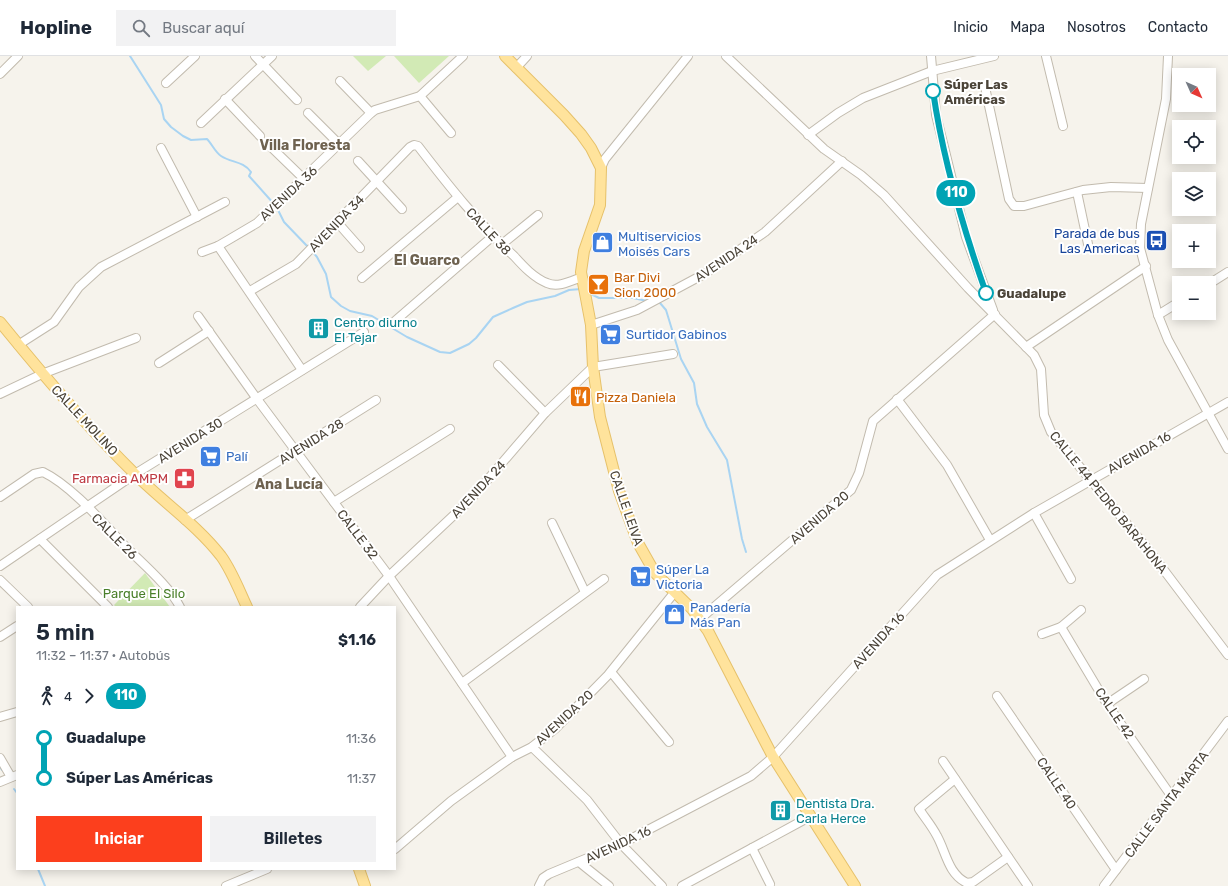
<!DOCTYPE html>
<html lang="es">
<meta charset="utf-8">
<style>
:root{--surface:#fff;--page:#f2f2f3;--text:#1f2937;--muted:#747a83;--line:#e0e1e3;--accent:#fc3f1d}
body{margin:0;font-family:Rubik,sans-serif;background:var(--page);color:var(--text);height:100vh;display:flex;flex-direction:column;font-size:15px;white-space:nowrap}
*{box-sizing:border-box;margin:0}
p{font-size:13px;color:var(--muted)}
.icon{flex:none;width:22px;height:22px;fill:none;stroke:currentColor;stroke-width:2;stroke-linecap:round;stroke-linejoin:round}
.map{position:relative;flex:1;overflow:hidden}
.drawer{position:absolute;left:16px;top:550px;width:380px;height:264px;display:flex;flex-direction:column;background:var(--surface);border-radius:0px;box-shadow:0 2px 10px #0003}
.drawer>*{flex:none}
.badge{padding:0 8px;border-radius:13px;font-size:14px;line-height:26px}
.needle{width:26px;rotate:135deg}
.controls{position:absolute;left:1172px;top:12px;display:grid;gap:8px}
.controls a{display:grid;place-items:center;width:44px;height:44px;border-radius:0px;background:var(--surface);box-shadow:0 2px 10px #0003;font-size:20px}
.map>.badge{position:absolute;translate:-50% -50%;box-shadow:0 0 0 2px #fff}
.legs{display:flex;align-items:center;gap:6px;height:44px;padding:0 20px;font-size:13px}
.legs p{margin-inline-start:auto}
.summary{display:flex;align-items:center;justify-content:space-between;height:68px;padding:0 20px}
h1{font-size:22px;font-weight:600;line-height:30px}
.primary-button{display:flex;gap:8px;margin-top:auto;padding:8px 20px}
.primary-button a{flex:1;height:46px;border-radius:0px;background:var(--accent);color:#fff;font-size:16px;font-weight:600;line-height:46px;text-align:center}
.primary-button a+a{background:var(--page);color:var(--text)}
ul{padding:0 20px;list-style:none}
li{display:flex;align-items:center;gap:14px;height:40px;font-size:15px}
li i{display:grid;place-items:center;width:6px;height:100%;margin:0 5px;background:currentColor}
li i::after{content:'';width:10px;height:10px;margin:-5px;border:3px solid;border-radius:50%;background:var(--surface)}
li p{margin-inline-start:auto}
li:first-child i{background:linear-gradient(#0000 50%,currentColor 0)}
li:last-child i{background:linear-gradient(currentColor 50%,#0000 0)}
header{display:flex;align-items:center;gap:24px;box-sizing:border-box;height:56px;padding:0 20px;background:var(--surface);border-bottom:1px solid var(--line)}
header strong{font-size:19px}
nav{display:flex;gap:22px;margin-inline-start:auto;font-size:14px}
.search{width:280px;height:36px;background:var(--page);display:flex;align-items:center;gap:10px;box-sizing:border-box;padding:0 14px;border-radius:0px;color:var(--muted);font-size:15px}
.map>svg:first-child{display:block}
</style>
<header>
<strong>Hopline</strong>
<div class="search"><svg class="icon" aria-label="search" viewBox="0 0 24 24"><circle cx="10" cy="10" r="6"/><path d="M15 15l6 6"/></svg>Buscar aquí</div>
<nav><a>Inicio</a><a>Mapa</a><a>Nosotros</a><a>Contacto</a></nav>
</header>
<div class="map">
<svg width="1228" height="830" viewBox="0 0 1228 830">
<rect width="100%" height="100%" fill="#f6f3ec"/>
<g fill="#d2eab5">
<path d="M353 0H386L368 15Z"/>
<path d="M394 0H449L419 27Z"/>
<path d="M145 517 170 551H116L114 549Z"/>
</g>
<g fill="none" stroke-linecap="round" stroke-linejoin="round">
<g stroke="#a9d4f2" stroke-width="2">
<path d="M130 0 161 49 164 63 171 71 183 80 191 84 207 83C212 88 215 96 221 100 232 107 243 105 251 116L249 120 274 148"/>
<path d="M277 152 284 166 309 192"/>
<path d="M312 195 317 201 326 218 331 241 341 250 350 255 372 260 407 281 440 296 450 297 469 288 476 282 493 261 513 252 527 246 555 240 569 234 581 233"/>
<path d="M589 237 599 242H633L647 245"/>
<path d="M657 247H660L666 254 681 303 694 327 697 348 707 371 727 404 742 483 746 496"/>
<path d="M0 711 2 714"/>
<path d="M14 733 17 737"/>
<path d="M38 813 45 830"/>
</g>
<defs>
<g id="minor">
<path d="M255 0 297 44"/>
<path d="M726 0 824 93 861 119 884 139 968 232 1034 299 1041 313 1044 359 1051 376 1151 497 1228 599"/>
<path d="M931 0 936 59 945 95 966 181 993 254"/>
<path d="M1046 0 1063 70"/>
<path d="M1168 0 1166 43 1141 168 1140 192 1158 259 1168 284 1228 393"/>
<path d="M516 12 527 0"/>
<path d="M0 18 18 0"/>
<path d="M340 25 371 57"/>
<path d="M166 27 195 0"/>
<path d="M985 31 1009 143 1014 150H1024L1083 134 1111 131 1148 132"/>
<path d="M420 40 451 77"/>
<path d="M225 43 260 80"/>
<path d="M308 57 339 88"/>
<path d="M201 67 272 0"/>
<path d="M808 79 838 57 863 42 932 15 994 0"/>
<path d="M271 91 303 122"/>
<path d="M161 92 197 161"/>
<path d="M358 105 402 153"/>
<path d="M601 112 605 103 688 0"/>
<path d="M1077 136 1088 188"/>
<path d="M337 166 360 192"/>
<path d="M501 189 538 159"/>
<path d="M218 190 302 314"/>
<path d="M202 196 218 190 257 167 371 57 375 54 420 40 463 0"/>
<path d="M362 222 458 141"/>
<path d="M1209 228 1228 216"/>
<path d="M250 235 296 208 410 91 414 89 418 90C448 129 478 167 514 200 523 210 534 222 547 227 558 232 571 225 582 221"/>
<path d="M1158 259 1179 246"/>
<path d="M198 260 257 343 389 520 512 701"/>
<path d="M395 265 493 180"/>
<path d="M591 269 637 254 706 217 765 176 842 105"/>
<path d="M18 289 54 266 79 231 101 211 225 146"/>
<path d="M1026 291 1146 210"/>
<path d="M159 307 209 275"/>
<path d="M498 309 545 357"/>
<path d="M0 338 42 318 136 282"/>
<path d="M897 343 947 409 990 484"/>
<path d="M0 441 34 418 43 416C72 430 104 468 127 492 144 509 169 530 180 551"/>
<path d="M334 446 450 373"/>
<path d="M1034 457 1071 523"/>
<path d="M185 464 376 344"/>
<path d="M552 467 585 536"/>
<path d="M40 483 108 551"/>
<path d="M0 510 135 418 364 276"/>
<path d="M0 524 28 551"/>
<path d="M360 551 389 520 471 443 545 357 593 311 673 298"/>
<path d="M700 563 851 434 859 417 873 365 995 258"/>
<path d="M1061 571 1107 648 1172 741"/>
<path d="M1042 578 1061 571 1081 554"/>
<path d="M0 581 17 570"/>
<path d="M611 616 669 686"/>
<path d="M462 627 604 523"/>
<path d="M997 640 1116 814"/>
<path d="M1107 648 1144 623"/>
<path d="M0 661 17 656"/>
<path d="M532 691 587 744 621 788 662 830"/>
<path d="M0 702 11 721"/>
<path d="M943 705 1028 830"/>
<path d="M955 723 919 753C925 762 932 770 937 780 946 796 948 818 967 827L973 826 1008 801"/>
<path d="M0 726 17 719"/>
<path d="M752 792 770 828"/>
<path d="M395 793 451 745 512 701 532 691 556 672 608 619 674 537"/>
<path d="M579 806 609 830"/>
<path d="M226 830 267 813"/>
<path d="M539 830 543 822 549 818 621 788 751 720 773 701 937 519 1034 457 1228 346"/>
<path d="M682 830 811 760"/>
<path d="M1104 830 1228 665"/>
</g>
<g id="major">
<path d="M505 0 564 59 581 78 591 92 601 112 600 149 584 195 581 216 591 269 593 311 600 361 619 435 638 487 655 517 692 553 708 575 773 701 855 830"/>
<path d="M0 266C43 319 87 371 135 418 163 446 197 469 221 500 232 515 239 534 247 551"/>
<path d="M359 813 365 830"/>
</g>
</defs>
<use href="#minor" stroke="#c2bbae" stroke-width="10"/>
<use href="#major" stroke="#e6c16a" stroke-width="12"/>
<use href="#minor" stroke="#fff" stroke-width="8"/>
<use href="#major" stroke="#ffe39c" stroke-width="10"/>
</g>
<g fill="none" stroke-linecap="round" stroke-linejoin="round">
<defs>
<path id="line-1" d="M933 35C943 104 963 172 986 237"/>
</defs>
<use href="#line-1" stroke="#fff" stroke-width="9"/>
<use href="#line-1" stroke="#00a3b4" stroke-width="6"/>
</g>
<defs>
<symbol id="bus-square" viewBox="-11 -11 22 22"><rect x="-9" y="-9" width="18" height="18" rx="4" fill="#1a4fb4" stroke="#fff"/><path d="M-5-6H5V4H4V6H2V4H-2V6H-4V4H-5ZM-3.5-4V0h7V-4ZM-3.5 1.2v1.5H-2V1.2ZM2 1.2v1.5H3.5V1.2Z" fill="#fff"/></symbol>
<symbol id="shop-square" viewBox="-11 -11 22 22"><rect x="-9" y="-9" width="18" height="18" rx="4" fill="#3f7fe0" stroke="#fff"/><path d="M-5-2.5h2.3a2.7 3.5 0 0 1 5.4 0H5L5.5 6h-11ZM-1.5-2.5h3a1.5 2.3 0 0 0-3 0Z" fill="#fff"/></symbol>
<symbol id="bar-square" viewBox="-11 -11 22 22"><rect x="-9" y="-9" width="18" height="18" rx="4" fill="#e8710a" stroke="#fff"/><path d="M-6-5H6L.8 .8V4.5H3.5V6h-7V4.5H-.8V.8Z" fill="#fff"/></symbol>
<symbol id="building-square" viewBox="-11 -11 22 22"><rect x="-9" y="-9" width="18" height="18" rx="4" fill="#0f9aa8" stroke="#fff"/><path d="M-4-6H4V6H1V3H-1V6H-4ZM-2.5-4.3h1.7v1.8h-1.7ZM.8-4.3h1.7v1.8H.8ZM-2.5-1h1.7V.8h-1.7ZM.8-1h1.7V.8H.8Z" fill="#fff"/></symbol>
<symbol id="supermarket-square" viewBox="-11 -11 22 22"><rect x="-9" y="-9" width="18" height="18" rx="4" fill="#3f7fe0" stroke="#fff"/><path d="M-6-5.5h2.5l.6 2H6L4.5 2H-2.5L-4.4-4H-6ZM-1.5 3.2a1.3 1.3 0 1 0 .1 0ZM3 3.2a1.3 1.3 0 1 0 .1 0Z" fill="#fff"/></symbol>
<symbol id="restaurant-square" viewBox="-11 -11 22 22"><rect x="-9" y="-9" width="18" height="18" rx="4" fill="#e8710a" stroke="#fff"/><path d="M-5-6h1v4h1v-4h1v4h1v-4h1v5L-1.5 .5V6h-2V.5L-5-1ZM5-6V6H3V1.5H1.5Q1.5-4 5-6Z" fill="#fff"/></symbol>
<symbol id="pharmacy-square" viewBox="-11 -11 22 22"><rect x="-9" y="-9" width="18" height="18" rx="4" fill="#e0444e" stroke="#fff"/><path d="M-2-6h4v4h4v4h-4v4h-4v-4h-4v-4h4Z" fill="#fff"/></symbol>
</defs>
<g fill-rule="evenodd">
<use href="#bus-square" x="1144" y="172" width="25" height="25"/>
<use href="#shop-square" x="590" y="174" width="25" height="25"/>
<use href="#bar-square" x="586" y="216" width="25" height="25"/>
<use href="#building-square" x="306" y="260" width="25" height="25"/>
<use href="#supermarket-square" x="598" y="266" width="25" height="25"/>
<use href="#restaurant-square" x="568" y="328" width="25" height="25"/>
<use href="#supermarket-square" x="198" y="388" width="25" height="25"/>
<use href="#pharmacy-square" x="172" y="410" width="25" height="25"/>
<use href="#supermarket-square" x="628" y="508" width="25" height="25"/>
<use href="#shop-square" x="662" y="546" width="25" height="25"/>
<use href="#building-square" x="768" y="742" width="25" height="25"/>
</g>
<g fill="#fff" stroke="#00a3b4" stroke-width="2">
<circle cx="933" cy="35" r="7"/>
<circle cx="986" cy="237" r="7"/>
</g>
<g text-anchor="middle" stroke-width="4" stroke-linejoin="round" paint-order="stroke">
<g font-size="13" font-weight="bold" fill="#4b4439" stroke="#fff" text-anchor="start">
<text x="944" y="33">Súper Las<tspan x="944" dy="15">Américas</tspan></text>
<text x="997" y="242">Guadalupe</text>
</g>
<g font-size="13" fill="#4b4439" stroke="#fff">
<text transform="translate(288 137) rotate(-43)" y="5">AVENIDA 36</text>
<text transform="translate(336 167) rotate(-46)" y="5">AVENIDA 34</text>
<text transform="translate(489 175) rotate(47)" y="5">CALLE 38</text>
<text transform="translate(726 202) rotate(-34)" y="5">AVENIDA 24</text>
<text transform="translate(85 364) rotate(47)" y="5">CALLE MOLINO</text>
<text transform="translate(190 384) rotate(-32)" y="5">AVENIDA 30</text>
<text transform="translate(311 385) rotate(-32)" y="5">AVENIDA 28</text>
<text transform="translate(1139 396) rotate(-30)" y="5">AVENIDA 16</text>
<text transform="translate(478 433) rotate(-47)" y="5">AVENIDA 24</text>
<text transform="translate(1109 446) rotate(51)" y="5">CALLE 44 PEDRO BARAHONA</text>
<text transform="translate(627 452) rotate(71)" y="5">CALLE LEIVA</text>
<text transform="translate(819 461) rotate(-41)" y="5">AVENIDA 20</text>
<text transform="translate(358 478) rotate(53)" y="5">CALLE 32</text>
<text transform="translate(115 480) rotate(45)" y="5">CALLE 26</text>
<text transform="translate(878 584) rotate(-48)" y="5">AVENIDA 16</text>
<text transform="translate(1115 657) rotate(56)" y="5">CALLE 42</text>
<text transform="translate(564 661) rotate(-43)" y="5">AVENIDA 20</text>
<text transform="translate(1057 727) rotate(56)" y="5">CALLE 40</text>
<text transform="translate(1166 748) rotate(-53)" y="5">CALLE SANTA MARTA</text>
<text transform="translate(618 788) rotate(-25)" y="5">AVENIDA 16</text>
</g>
<g font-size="13" fill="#164399" stroke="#fff" text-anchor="end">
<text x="1140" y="182">Parada de bus<tspan x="1140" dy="15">Las Americas</tspan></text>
</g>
<g font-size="13" fill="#366cbe" stroke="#fff" text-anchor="start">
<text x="618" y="185">Multiservicios<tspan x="618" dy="15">Moisés Cars</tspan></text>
<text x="626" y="283">Surtidor Gabinos</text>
<text x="226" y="405">Palí</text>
<text x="656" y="518">Súper La<tspan x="656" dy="15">Victoria</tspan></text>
<text x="690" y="556">Panadería<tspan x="690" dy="15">Más Pan</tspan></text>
</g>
<g font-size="13" fill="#c56008" stroke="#fff" text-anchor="start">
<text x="614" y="226">Bar Divi<tspan x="614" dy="15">Sion 2000</tspan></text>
<text x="596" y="346">Pizza Daniela</text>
</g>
<g font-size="13" fill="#0d838f" stroke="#fff" text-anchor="start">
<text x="334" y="271">Centro diurno<tspan x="334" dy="15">El Tejar</tspan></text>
<text x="796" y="752">Dentista Dra.<tspan x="796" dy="15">Carla Herce</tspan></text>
</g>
<g font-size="13" fill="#be3a42" stroke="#fff" text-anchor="end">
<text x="168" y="427">Farmacia AMPM</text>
</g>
<g font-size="13" fill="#4a7f2a" stroke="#fff">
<text x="144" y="542">Parque El Silo</text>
</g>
<g font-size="14" font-weight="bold" fill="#6e6250" stroke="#fff">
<text x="305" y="94">Villa Floresta</text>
<text x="427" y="209">El Guarco</text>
<text x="289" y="433">Ana Lucía</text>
</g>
</g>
</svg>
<div class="controls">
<a><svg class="needle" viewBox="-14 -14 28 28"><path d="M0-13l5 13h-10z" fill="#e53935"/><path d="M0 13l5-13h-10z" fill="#747a83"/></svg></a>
<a><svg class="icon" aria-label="locate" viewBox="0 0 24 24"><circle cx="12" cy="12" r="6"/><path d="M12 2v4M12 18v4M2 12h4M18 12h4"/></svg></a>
<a><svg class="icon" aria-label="layers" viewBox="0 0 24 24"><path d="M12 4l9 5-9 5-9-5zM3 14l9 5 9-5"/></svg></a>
<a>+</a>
<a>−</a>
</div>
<b class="badge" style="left:956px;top:137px;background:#00a3b4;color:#fff">110</b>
<section class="drawer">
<div class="summary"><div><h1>5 min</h1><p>11:32 – 11:37 · Autobús</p></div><b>$1.16</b></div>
<div class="legs"><svg class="icon" aria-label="walk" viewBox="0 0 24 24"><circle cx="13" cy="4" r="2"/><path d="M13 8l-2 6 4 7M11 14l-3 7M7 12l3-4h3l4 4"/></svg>4<svg class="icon" aria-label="forward" viewBox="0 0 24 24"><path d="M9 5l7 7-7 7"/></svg><b class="badge" style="background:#00a3b4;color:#fff">110</b></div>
<ul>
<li><i style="color:#00a3b4"></i><b>Guadalupe</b><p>11:36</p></li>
<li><i style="color:#00a3b4"></i><b>Súper Las Américas</b><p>11:37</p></li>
</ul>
<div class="primary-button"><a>Iniciar</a><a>Billetes</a></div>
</section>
</div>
